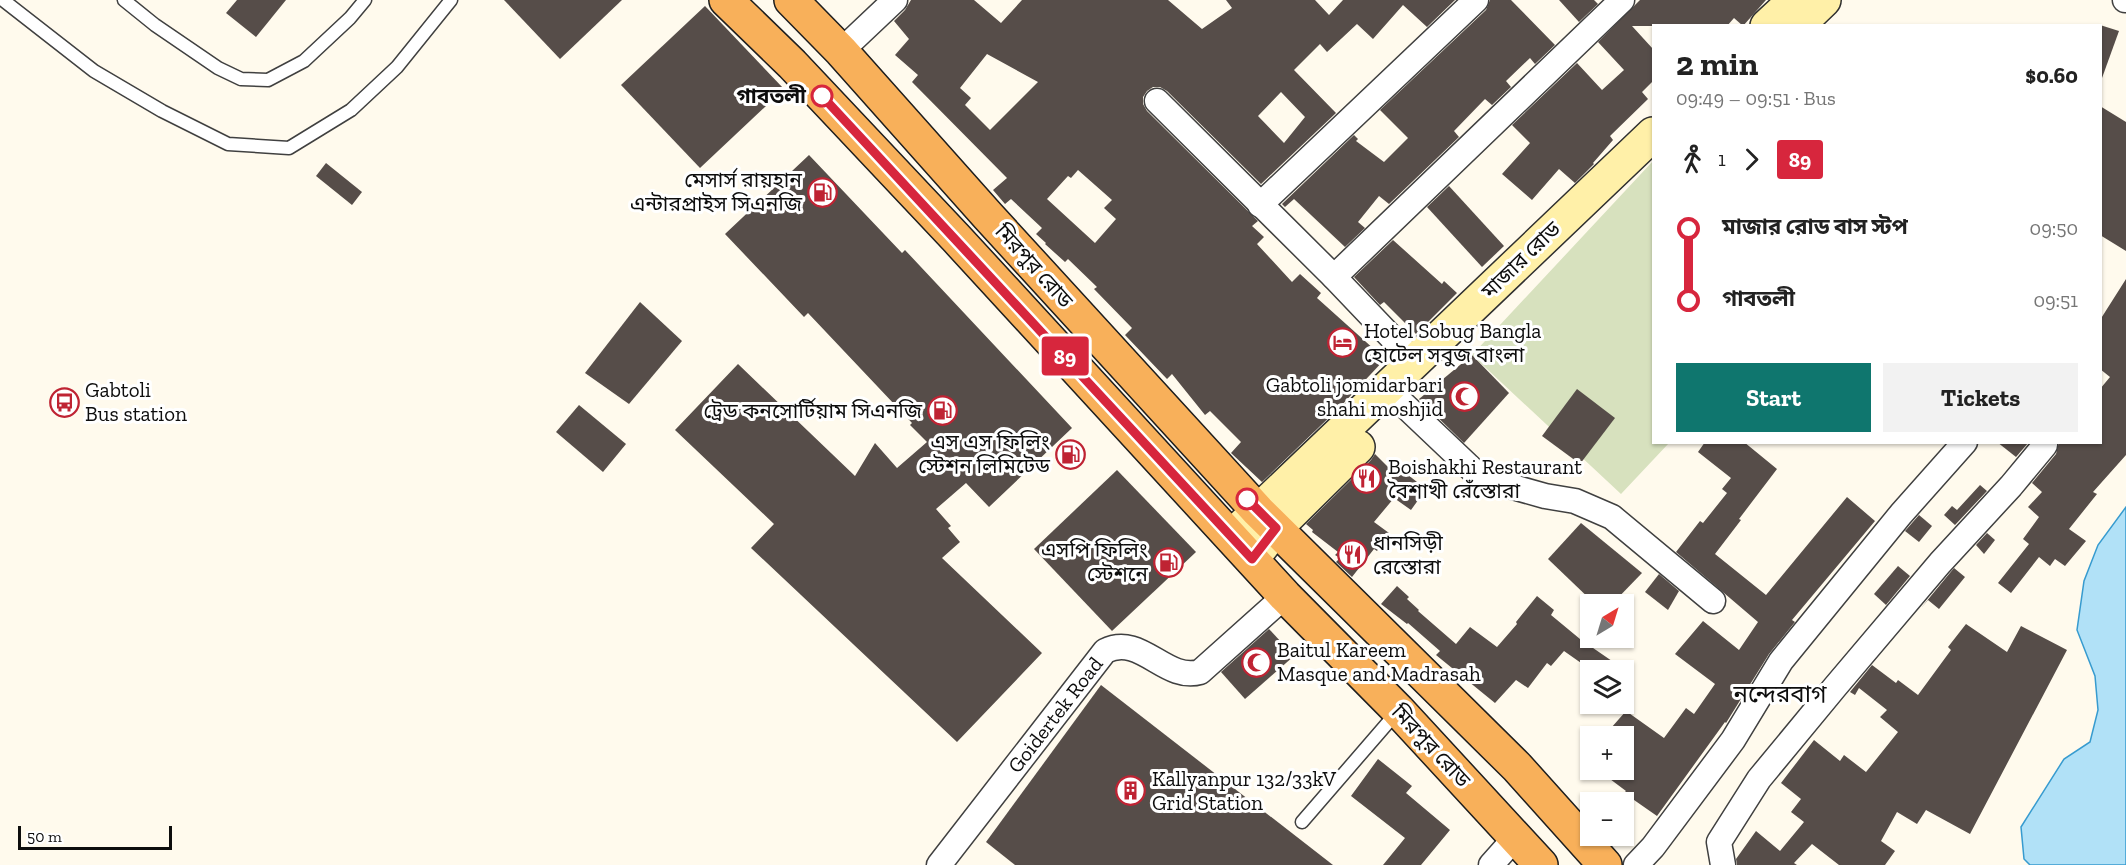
<!DOCTYPE html>
<meta charset="utf-8">
<style>
:root{--surface:#fff;--page:#f2f2f2;--text:#222;--muted:#767676;--accent:#0f766e}
body{margin:0;font-family:"Zilla Slab","Noto Sans Bengali",serif;background:var(--page);color:var(--text);height:100vh;display:flex;flex-direction:column;font-size:22px;white-space:nowrap}
*{box-sizing:border-box;margin:0}
p{font-size:20px;color:var(--muted)}
.icon{flex:none;width:33px;height:33px;fill:none;stroke:currentColor;stroke-width:2;stroke-linecap:round;stroke-linejoin:round}
.map{position:relative;flex:1;overflow:hidden}
.panel{position:absolute;left:1652px;top:24px;width:450px;height:420px;display:flex;flex-direction:column;background:var(--surface);border-radius:0px;box-shadow:0 2px 4px #0004}
.panel>*{flex:none}
.badge{padding:0 12px;border-radius:4px;font-size:21px;line-height:39px}
.needle{width:39px;rotate:38deg}
.buttons{position:absolute;left:1580px;top:594px;display:grid;gap:12px}
.buttons a{display:grid;place-items:center;width:54px;height:54px;border-radius:0px;background:var(--surface);box-shadow:0 2px 4px #0004;font-size:30px}
.scale{position:absolute;left:18px;bottom:15px;width:154px;box-sizing:border-box;padding-left:6px;border:3px solid #0d0d0d;border-top:0;font-size:16px;line-height:21px;white-space:nowrap;color:#0d0d0d;-webkit-text-stroke:4px #fff;paint-order:stroke}
.map>.badge{position:absolute;translate:-50% -50%;box-shadow:0 0 0 3px #fff}
.legs{display:flex;align-items:center;gap:9px;height:66px;padding:0 24px;font-size:20px}
.legs p{margin-inline-start:auto}
.overview{display:flex;align-items:center;justify-content:space-between;height:102px;padding:0 24px}
h1{font-size:33px;font-weight:700;line-height:45px}
.cta{display:flex;gap:12px;margin-top:auto;padding:12px 24px}
.cta a{flex:1;height:69px;border-radius:0px;background:var(--accent);color:#fff;font-size:24px;font-weight:700;line-height:69px;text-align:center}
.cta a+a{background:var(--page);color:var(--text)}
ul{padding:0 24px;list-style:none}
li{display:flex;align-items:center;gap:21px;height:72px;font-size:22px}
li i{display:grid;place-items:center;width:9px;height:100%;margin:0 8px;background:currentColor}
li i::after{content:'';width:15px;height:15px;margin:-8px;border:4px solid;border-radius:50%;background:var(--surface)}
li p{margin-inline-start:auto}
li:first-child i{background:linear-gradient(#0000 50%,currentColor 0)}
li:last-child i{background:linear-gradient(currentColor 50%,#0000 0)}
.map>svg:first-child{display:block}
</style>
<div class="map">
<svg width="2126" height="865" viewBox="0 0 2126 865">
<rect width="100%" height="100%" fill="#fffaed"/>
<path fill="#d7e1be" d="M1653 161V442L1669 443 1621 494 1472 355Z"/>
<path fill="#b1e1f7" stroke="#379bcf" stroke-width="1.5" d="M2126 507V865H2030L2024 859 2021 827 2064 759 2090 742 2098 710 2095 676 2077 630 2084 581 2098 545Z"/>
<g fill="#564d49" fill-rule="evenodd">
<path d="M237 0H286L256 37 226 13Z"/>
<path d="M504 0H622L560 59Z"/>
<path d="M911 0H974L1001 23 1022 0H1168L1202 29 1232 8 1226 0H1315L1329 15 1343 0H1455L1427 27 1403 5 1373 39 1357 24 1327 52 1320 44 1294 70 1336 113 1261 184 1167 91 1160 87H1153L1147 91 1143 97V104L1147 111 1258 221 1252 226 1264 237 1257 244 1292 282 1300 274 1321 293 1317 298 1385 359 1340 407 1262 482 1231 453 1241 442 1210 411 1205 415 1172 374 1167 379 1125 335 1132 328 1094 289 1097 287 1068 259 1065 262 1045 244 1046 243 1036 234 1042 228 1011 199 1005 204 993 190 1007 178 912 82 918 75 895 55 909 39 894 21 905 10ZM987 54 1038 82 990 130 965 105 971 98 960 88ZM1281 92 1305 117 1284 143 1258 116ZM1078 170 1112 200 1104 208 1116 219 1095 243 1047 199 1068 176 1071 178Z"/>
<path d="M1490 0H1511L1555 45 1535 64 1530 58 1506 81 1511 87 1492 105 1485 99 1454 131 1459 137 1389 204 1379 196 1358 222 1365 228 1345 247 1294 199 1285 207 1282 204 1354 135 1358 139 1356 141 1384 162 1408 138 1380 110 1486 10Z"/>
<path d="M1559 0H1594L1598 4 1579 22Z"/>
<path d="M1640 0H1766L1743 26 1734 18 1727 26H1632L1653 49V81L1642 92 1648 99 1610 136 1613 140 1593 163 1594 164 1575 183 1559 169 1532 200 1502 174 1530 143 1512 125 1577 63 1602 90 1624 70 1598 42Z"/>
<path d="M705 6 784 89 700 168 621 85Z"/>
<path d="M2100 25 2119 31 2102 78 2100 77Z"/>
<path d="M2100 106 2126 122V251L2100 235Z"/>
<path d="M809 155 902 253 905 250 1072 428 989 507 966 483 936 509 951 526 948 528 960 542 942 558 1042 653 957 742 751 548 774 524 675 430 738 364 855 476 875 443 897 468 927 442 910 425 912 423 808 313 804 317 725 234Z"/>
<path d="M326 163 362 192 352 205 316 176Z"/>
<path d="M1449 186 1504 246 1482 267 1427 207Z"/>
<path d="M1393 240 1442 284 1444 281 1457 293 1416 334 1384 302 1380 305 1354 277Z"/>
<path d="M2126 279V455L2093 492 2097 494 2069 529 2086 541 2065 566 2055 559 2050 566 2039 557 2011 593 1998 583 2029 544 2023 539 2039 517 2028 507 2042 492 2032 483 2056 454 2059 442H2100V389L2110 377 2100 369V320Z"/>
<path d="M640 302 682 341 629 404 585 373Z"/>
<path d="M1472 355 1509 393 1464 443 1419 399Z"/>
<path d="M1577 389 1615 418 1580 464 1542 436Z"/>
<path d="M579 405 626 444 603 472 556 432Z"/>
<path d="M1705 442H1744L1777 469 1739 519 1741 520 1715 554 1766 595 1847 497 1875 521 1792 620 1795 622 1769 654 1726 723 1725 722 1657 816 1624 793 1626 791 1598 770H1623V736H1604L1626 711 1664 738 1686 708 1694 714 1715 684 1675 654 1703 621 1739 650 1758 622 1676 552 1700 521 1703 523 1727 493 1722 489 1731 478 1698 452Z"/>
<path d="M1997 442H2029L2016 457Z"/>
<path d="M1375 454 1398 477 1403 471 1426 489 1411 510 1394 498 1374 522 1389 533 1377 551 1374 549 1352 577 1336 562 1340 558 1335 555 1338 552 1312 532 1313 530 1306 524 1371 460Z"/>
<path d="M1117 470 1196 552 1112 631 1034 549Z"/>
<path d="M1980 485 1987 491 1955 525 1944 515 1952 506 1957 510Z"/>
<path d="M1919 515 1932 526 1919 542 1905 531Z"/>
<path d="M1581 523 1642 573 1612 604H1595L1548 559Z"/>
<path d="M1987 533 1995 540 1984 554 1976 545Z"/>
<path d="M1898 566 1910 576 1886 605 1874 594Z"/>
<path d="M1954 568 1965 577 1939 609 1928 600 1921 608Z"/>
<path d="M1659 574 1679 591 1668 610 1645 592Z"/>
<path d="M1397 586 1409 597 1407 599 1419 610 1418 611 1456 644 1470 627 1497 647 1517 624 1516 622 1537 596 1554 610 1551 615 1580 639 1625 670H1591L1564 651 1551 666 1547 663 1528 688 1516 680 1495 703 1436 655 1440 651 1408 623 1407 624 1381 604Z"/>
<path d="M1966 624 2007 652 2021 626 2067 650 1970 834 1926 810 1917 824 1897 812 1881 841 1895 851 1885 865H1839L1812 844 1794 863 1797 865H1737L1736 859 1756 831 1780 851 1804 822 1791 812 1801 799 1781 783 1814 740 1840 761 1844 755 1866 772 1898 732 1880 717 1887 710 1859 688 1855 695 1850 692 1872 665 1896 683 1898 680 1918 695 1951 650 1948 647Z"/>
<path d="M1269 629 1294 656 1245 699 1221 672Z"/>
<path d="M1101 685 1333 865H1015L986 842Z"/>
<path d="M1378 759 1412 786 1406 793 1450 830 1421 865H1383L1405 838 1351 796Z"/>
</g>
<g fill="none" stroke-linecap="round" stroke-linejoin="round">
<defs>
<g id="service">
<path d="M3 0 94 71 162 111 228 144 289 148 351 110 397 67 451 0"/>
<path d="M124 0 155 25 218 68 241 79 268 80 304 61 350 18 365 0"/>
<path d="M1302 822 1398 711"/>
</g>
<g id="minor">
<path d="M2125 0H2126"/>
<path d="M841 51 895 0"/>
<path d="M1157 101 1334 277 1415 362"/>
<path d="M1260 205 1476 0"/>
<path d="M1334 277 1622 0"/>
<path d="M1402 403 1481 478 1545 496 1575 501 1612 517 1713 601"/>
<path id="s1" d="M939 865 1105 651C1141 633 1165 682 1200 672L1285 596"/>
<path d="M1491 865 1515 838"/>
<path d="M1636 865 1653 847 1733 740 1781 661 1901 514 1965 442"/>
<path d="M1723 865 1719 842 1759 779 1835 687 1940 563 2011 486 2045 445"/>
</g>
<g id="secondary">
<path d="M1767 26 1795 0"/>
<path d="M1797 26 1824 0"/>
<path d="M1232 536 1653 134"/>
<path d="M1252 559 1276 528 1358 447"/>
</g>
<g id="trunk">
<path d="M726 0 792 64 957 239 1285 596 1398 710 1541 865"/>
<path d="M791 0 841 51 988 216 1258 511 1517 767 1605 865"/>
</g>
</defs>
<use href="#service" stroke="#404040" stroke-width="15"/>
<use href="#minor" stroke="#404040" stroke-width="27"/>
<use href="#secondary" stroke="#2f2f2f" stroke-width="36"/>
<use href="#trunk" stroke="#1e1e1e" stroke-width="36"/>
<use href="#service" stroke="#fff" stroke-width="12"/>
<use href="#minor" stroke="#fff" stroke-width="24"/>
<use href="#secondary" stroke="#fff0a8" stroke-width="33"/>
<use href="#trunk" stroke="#f8b05a" stroke-width="33"/>
</g>
<g fill="none" stroke-linecap="round" stroke-linejoin="round">
<defs>
<path id="line-1" d="M822 96 1252 559 1276 528 1247 499"/>
</defs>
<use href="#line-1" stroke="#fff" stroke-width="14"/>
<use href="#line-1" stroke="#d7263d" stroke-width="9"/>
</g>
<defs>
<symbol id="fuel-ring" viewBox="-11 -11 22 22"><circle r="9.5" fill="#fff" stroke="#bf2333" stroke-width="1.5"/><path d="M-5.5-6h7V0h2V4h1.3V-2.5L3-4.5l.8-.8L6-3V5H2.5V1h-1V6h-7ZM-4.2-4.7v3.2H.2V-4.7Z" fill="#bf2333"/></symbol>
<symbol id="hotel-ring" viewBox="-11 -11 22 22"><circle r="9.5" fill="#fff" stroke="#bf2333" stroke-width="1.5"/><path d="M-6-4.5h1.5V1H6V5H4.5V3h-9V5H-6ZM-4 0a1.8 1.8 0 1 1 3.6 0ZM.5 0V-2.5h3Q6-2.5 6 0Z" fill="#bf2333"/></symbol>
<symbol id="mosque-ring" viewBox="-11 -11 22 22"><circle r="9.5" fill="#fff" stroke="#bf2333" stroke-width="1.5"/><path d="M3.5-4.9A6 6 0 1 0 3.5 4.9A5 5 0 1 1 3.5-4.9Z" fill="#bf2333"/></symbol>
<symbol id="bus-ring" viewBox="-11 -11 22 22"><circle r="9.5" fill="#fff" stroke="#bf2333" stroke-width="1.5"/><path d="M-5-6H5V4H4V6H2V4H-2V6H-4V4H-5ZM-3.5-4V0h7V-4ZM-3.5 1.2v1.5H-2V1.2ZM2 1.2v1.5H3.5V1.2Z" fill="#bf2333"/></symbol>
<symbol id="restaurant-ring" viewBox="-11 -11 22 22"><circle r="9.5" fill="#fff" stroke="#bf2333" stroke-width="1.5"/><path d="M-5-6h1v4h1v-4h1v4h1v-4h1v5L-1.5 .5V6h-2V.5L-5-1ZM5-6V6H3V1.5H1.5Q1.5-4 5-6Z" fill="#bf2333"/></symbol>
<symbol id="building-ring" viewBox="-11 -11 22 22"><circle r="9.5" fill="#fff" stroke="#bf2333" stroke-width="1.5"/><path d="M-4-6H4V6H1V3H-1V6H-4ZM-2.5-4.3h1.7v1.8h-1.7ZM.8-4.3h1.7v1.8H.8ZM-2.5-1h1.7V.8h-1.7ZM.8-1h1.7V.8H.8Z" fill="#bf2333"/></symbol>
</defs>
<g fill-rule="evenodd">
<use href="#fuel-ring" x="806" y="176" width="33" height="33"/>
<use href="#hotel-ring" x="1326" y="326" width="33" height="33"/>
<use href="#mosque-ring" x="1448" y="380" width="33" height="33"/>
<use href="#bus-ring" x="48" y="386" width="33" height="33"/>
<use href="#fuel-ring" x="926" y="394" width="33" height="33"/>
<use href="#fuel-ring" x="1054" y="438" width="33" height="33"/>
<use href="#restaurant-ring" x="1350" y="462" width="33" height="33"/>
<use href="#restaurant-ring" x="1336" y="538" width="33" height="33"/>
<use href="#fuel-ring" x="1152" y="546" width="33" height="33"/>
<use href="#mosque-ring" x="1240" y="646" width="33" height="33"/>
<use href="#building-ring" x="1114" y="774" width="33" height="33"/>
</g>
<g fill="#fff" stroke="#d7263d" stroke-width="3">
<circle cx="822" cy="96" r="10"/>
<circle cx="1247" cy="499" r="10"/>
</g>
<g text-anchor="middle" stroke-width="6" stroke-linejoin="round" paint-order="stroke">
<g font-size="21" font-weight="bold" fill="#0d0d0d" stroke="#fff" text-anchor="end">
<text x="806" y="103">গাবতলী</text>
</g>
<g font-size="21" fill="#0d0d0d" stroke="#fff" text-anchor="start">
<text x="802" y="187" text-anchor="end">মেসার্স রায়হান<tspan x="802" dy="24">এন্টারপ্রাইস সিএনজি</tspan></text>
<text x="1364" y="338">Hotel Sobug Bangla<tspan x="1364" dy="24">হোটেল সবুজ বাংলা</tspan></text>
<text x="1443" y="392" text-anchor="end">Gabtoli jomidarbari<tspan x="1443" dy="24">shahi moshjid</tspan></text>
<text x="85" y="397">Gabtoli<tspan x="85" dy="24">Bus station</tspan></text>
<text x="922" y="418" text-anchor="end">ট্রেড কনসোর্টিয়াম সিএনজি</text>
<text x="1050" y="449" text-anchor="end">এস এস ফিলিং<tspan x="1050" dy="24">স্টেশন লিমিটেড</tspan></text>
<text x="1388" y="474">Boishakhi Restaurant<tspan x="1388" dy="24">বৈশাখী রেঁস্তোরা</tspan></text>
<text x="1373" y="550">ধানসিড়ী<tspan x="1373" dy="24">রেস্তোরা</tspan></text>
<text x="1148" y="557" text-anchor="end">এসপি ফিলিং<tspan x="1148" dy="24">স্টেশনে</tspan></text>
<text x="1277" y="657">Baitul Kareem<tspan x="1277" dy="24">Masque and Madrasah</tspan></text>
<text x="1152" y="786">Kallyanpur 132/33kV<tspan x="1152" dy="24">Grid Station</tspan></text>
</g>
<g font-size="21" fill="#0d0d0d" stroke="#fff">
<text transform="translate(1521 260) rotate(-44)" y="7">মাজার রোড</text>
<text transform="translate(1034 266) rotate(48)" y="7">মিরপুর রোড</text>
<text dy="7" stroke="none"><textPath href="#s1" startOffset="190">Goidertek Road</textPath></text>
<text transform="translate(1431 746) rotate(47)" y="7">মিরপুর রোড</text>
</g>
<g font-size="24" fill="#0d0d0d" stroke="#fff">
<text x="1780" y="702">নন্দেরবাগ</text>
</g>
</g>
</svg>
<div class="buttons">
<a><svg class="needle" viewBox="-14 -14 28 28"><path d="M0-13l5 13h-10z" fill="#e53935"/><path d="M0 13l5-13h-10z" fill="#767676"/></svg></a>
<a><svg class="icon" aria-label="layers" viewBox="0 0 24 24"><path d="M12 4l9 5-9 5-9-5zM3 14l9 5 9-5"/></svg></a>
<a>+</a>
<a>−</a>
</div>
<div class="scale">50 m</div>
<b class="badge" style="left:1065px;top:356px;background:#d7263d;color:#fff">89</b>
<section class="panel">
<div class="overview"><div><h1>2 min</h1><p>09:49 – 09:51 · Bus</p></div><b>$0.60</b></div>
<div class="legs"><svg class="icon" aria-label="walk" viewBox="0 0 24 24"><circle cx="13" cy="4" r="2"/><path d="M13 8l-2 6 4 7M11 14l-3 7M7 12l3-4h3l4 4"/></svg>1<svg class="icon" aria-label="forward" viewBox="0 0 24 24"><path d="M9 5l7 7-7 7"/></svg><b class="badge" style="background:#d7263d;color:#fff">89</b></div>
<ul>
<li><i style="color:#d7263d"></i><b>মাজার রোড বাস স্টপ</b><p>09:50</p></li>
<li><i style="color:#d7263d"></i><b>গাবতলী</b><p>09:51</p></li>
</ul>
<div class="cta"><a>Start</a><a>Tickets</a></div>
</section>
</div>
